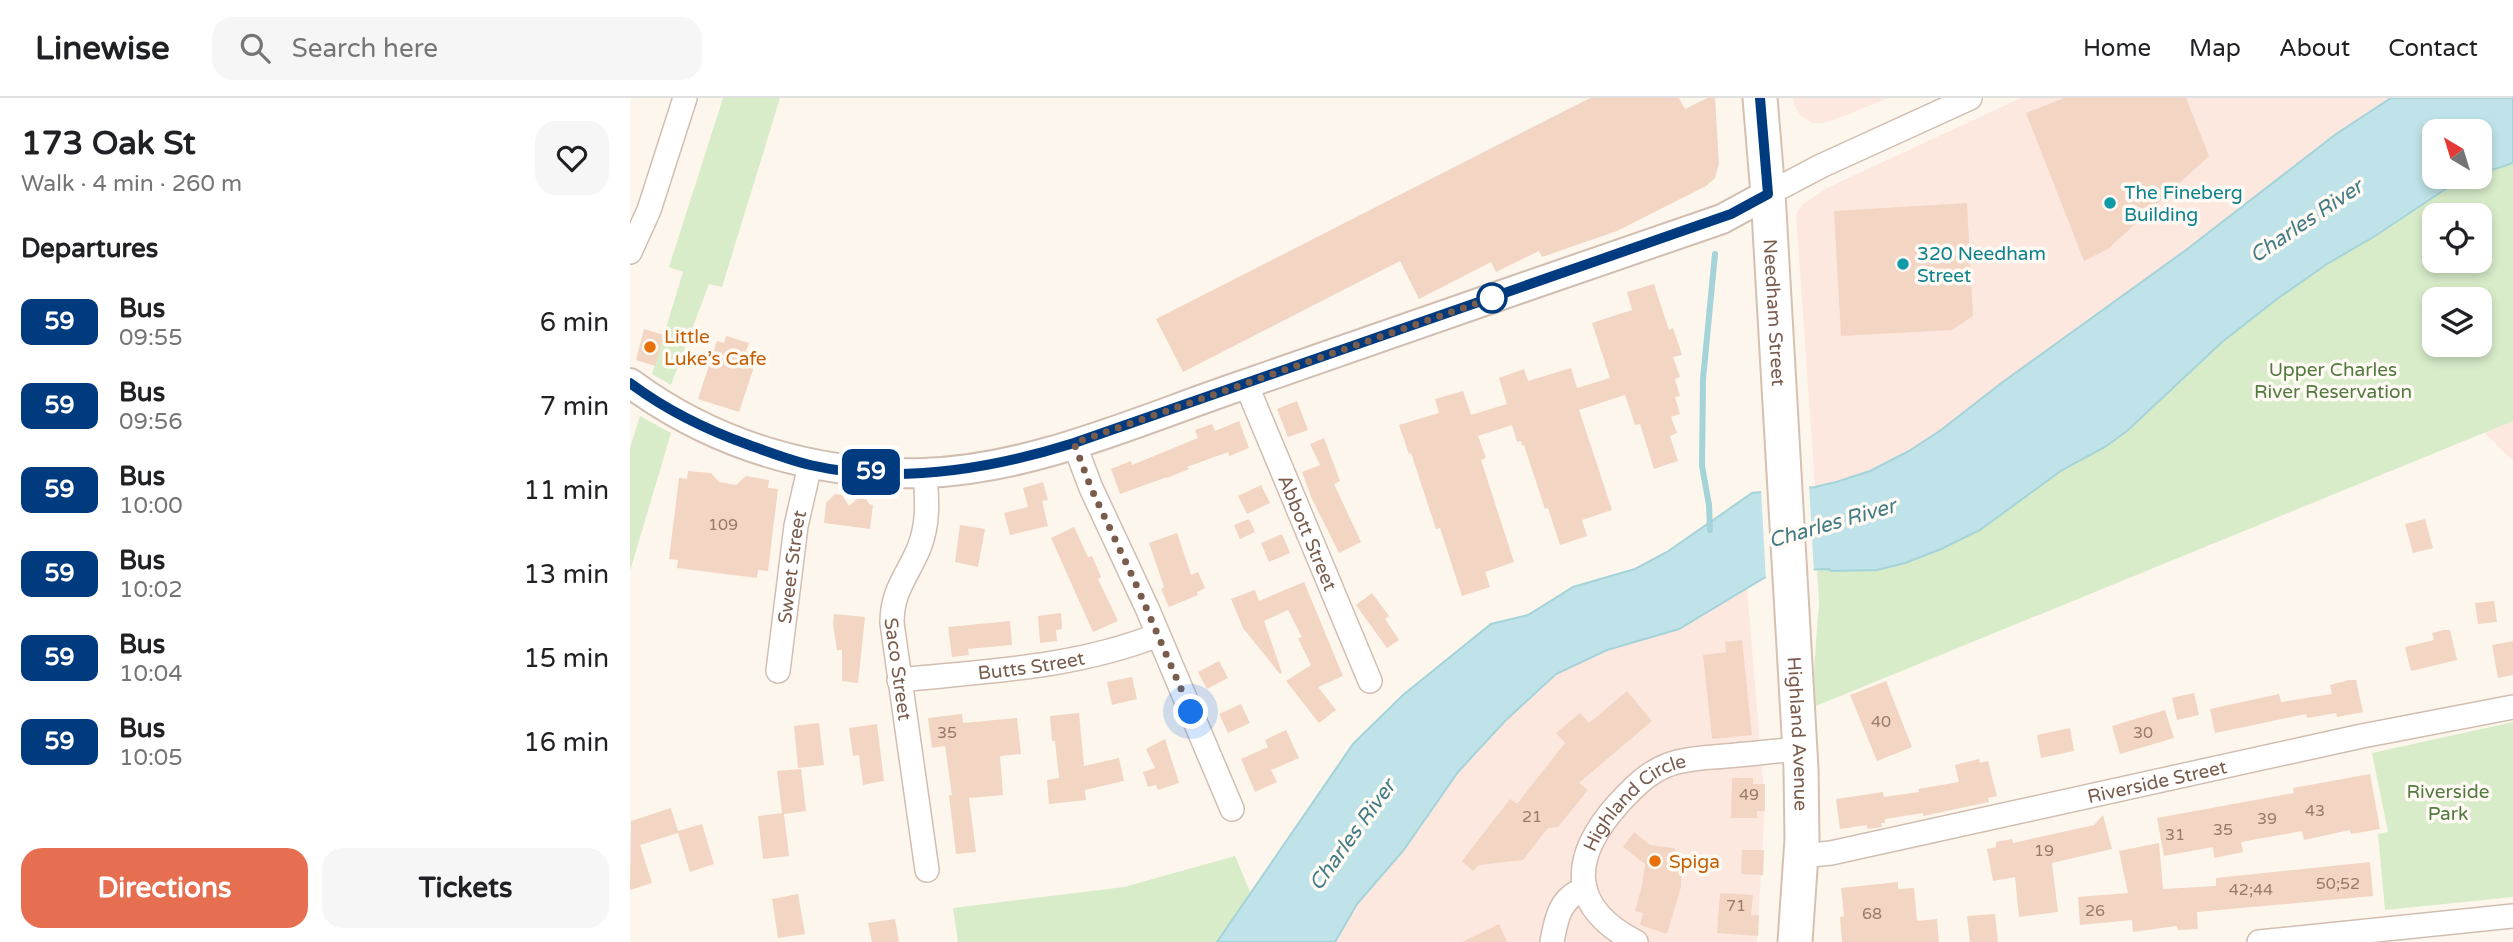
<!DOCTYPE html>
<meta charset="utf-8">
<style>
:root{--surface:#fff;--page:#f6f6f6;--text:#202124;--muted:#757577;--line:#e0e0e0;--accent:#e76f51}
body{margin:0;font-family:"Varela Round",sans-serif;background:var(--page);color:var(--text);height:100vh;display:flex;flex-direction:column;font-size:26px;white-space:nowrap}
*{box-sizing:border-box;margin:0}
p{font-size:23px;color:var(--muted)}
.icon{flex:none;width:38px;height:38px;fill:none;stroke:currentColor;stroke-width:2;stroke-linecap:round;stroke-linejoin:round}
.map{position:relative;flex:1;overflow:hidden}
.details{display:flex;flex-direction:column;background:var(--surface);width:630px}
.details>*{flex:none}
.badge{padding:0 14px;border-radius:10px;font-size:24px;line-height:46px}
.needle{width:46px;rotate:322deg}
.tools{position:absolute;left:1792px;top:21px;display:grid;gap:14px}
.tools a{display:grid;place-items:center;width:70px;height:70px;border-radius:14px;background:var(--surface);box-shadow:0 4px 10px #0003;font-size:35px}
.you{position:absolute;width:35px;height:35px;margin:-18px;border:5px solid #fff;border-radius:50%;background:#1a73e8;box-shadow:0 0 0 10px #1a73e833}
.map>.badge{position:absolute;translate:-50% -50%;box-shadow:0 0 0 4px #fff}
h2{padding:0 21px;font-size:26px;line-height:63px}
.round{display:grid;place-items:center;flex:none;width:74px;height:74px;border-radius:21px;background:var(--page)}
.headline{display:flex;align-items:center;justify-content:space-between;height:119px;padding:0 21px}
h1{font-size:33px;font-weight:700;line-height:52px}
.button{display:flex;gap:14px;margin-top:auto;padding:14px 21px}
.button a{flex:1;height:80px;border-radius:21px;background:var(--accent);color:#fff;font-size:28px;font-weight:700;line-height:80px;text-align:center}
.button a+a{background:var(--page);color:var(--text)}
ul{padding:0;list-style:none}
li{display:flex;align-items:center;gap:21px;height:84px;padding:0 21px}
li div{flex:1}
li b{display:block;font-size:26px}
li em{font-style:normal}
li .badge{min-width:77px;font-weight:700;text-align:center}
header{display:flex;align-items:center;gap:42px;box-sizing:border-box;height:98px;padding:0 35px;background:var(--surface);border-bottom:2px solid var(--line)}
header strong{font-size:33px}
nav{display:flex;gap:38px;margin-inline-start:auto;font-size:24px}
.search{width:490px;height:63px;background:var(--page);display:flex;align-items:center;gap:18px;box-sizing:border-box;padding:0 24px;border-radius:21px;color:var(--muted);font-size:26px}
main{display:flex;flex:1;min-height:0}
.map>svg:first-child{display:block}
</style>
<header>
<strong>Linewise</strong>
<div class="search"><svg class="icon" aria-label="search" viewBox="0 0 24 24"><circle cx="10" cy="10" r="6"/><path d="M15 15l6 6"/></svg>Search here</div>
<nav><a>Home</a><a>Map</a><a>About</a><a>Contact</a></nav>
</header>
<main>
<section class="details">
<div class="headline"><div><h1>173 Oak St</h1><p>Walk · 4 min · 260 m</p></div><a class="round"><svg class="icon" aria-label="heart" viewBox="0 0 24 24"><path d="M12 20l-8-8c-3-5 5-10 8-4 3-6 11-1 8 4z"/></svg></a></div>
<h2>Departures</h2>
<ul>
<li><span class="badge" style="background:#003b80;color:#fff">59</span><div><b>Bus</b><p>09:55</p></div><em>6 min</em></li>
<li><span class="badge" style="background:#003b80;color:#fff">59</span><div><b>Bus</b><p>09:56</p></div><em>7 min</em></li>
<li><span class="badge" style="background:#003b80;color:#fff">59</span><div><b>Bus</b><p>10:00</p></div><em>11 min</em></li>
<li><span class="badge" style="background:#003b80;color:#fff">59</span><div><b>Bus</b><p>10:02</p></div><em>13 min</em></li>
<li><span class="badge" style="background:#003b80;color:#fff">59</span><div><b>Bus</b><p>10:04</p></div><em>15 min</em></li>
<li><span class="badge" style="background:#003b80;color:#fff">59</span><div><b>Bus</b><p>10:05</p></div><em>16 min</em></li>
</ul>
<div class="button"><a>Directions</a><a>Tickets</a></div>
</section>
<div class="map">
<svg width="1883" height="844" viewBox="0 0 1883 844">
<rect width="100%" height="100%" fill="#fdf6ec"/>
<g fill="#fde8e0">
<path d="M1163 0H1259L1201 23 1191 25H1183L1172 19 1165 9Z"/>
<path d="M1391 0H1761L1734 16 1556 152 1370 286 1311 332 1279 353 1240 373 1185 389 1166 116 1173 106 1197 90Z"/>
<path d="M1883 322V363L1854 334Z"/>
<path d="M1117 490 1135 706 1127 844H705L727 806 773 753 828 674 875 623 926 576 977 552 1049 531Z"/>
</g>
<g fill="#d8ecc9" fill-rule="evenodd">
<path d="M93 0H150L92 189 79 186 41 287 22 276 53 174 39 169Z"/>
<path d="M1883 28V323L1186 608 1183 585 1189 505 1187 469 1804 79H1850V40ZM1804 117H1850V163H1804ZM1804 201H1850V247H1804Z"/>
<path d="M10 318 41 335 0 473V350Z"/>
<path d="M1883 624V799L1755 812 1748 736 1758 734 1742 655Z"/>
<path d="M605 758 621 796 586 844H328L323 810 494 789Z"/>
</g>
<path fill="#bfe3e8" stroke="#a5d3da" stroke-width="2" d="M1761 0H1883V65L1850 76V33H1804V79H1842L1814 92 1745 138 1697 166 1647 201 1592 244 1497 333 1475 349 1432 372 1350 432 1311 451 1275 465 1247 472 1201 473 1199 471 1171 472 1134 480 1049 531 977 552 926 576 875 623 828 674 773 753 727 806 705 844H587L723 646 773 597 861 526 898 517 943 489 1005 471 1037 454 1122 395 1185 389 1206 384 1240 373 1279 353 1311 332 1370 286 1556 152 1706 36Z"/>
<path fill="#fdf6ec" d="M1179 387 1184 475H1171L1136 483 1131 391Z"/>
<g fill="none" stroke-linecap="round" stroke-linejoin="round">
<path stroke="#a5d3da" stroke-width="6" d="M1080 432 1079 407 1072 368 1073 281 1085 156"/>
</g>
<g fill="#f3d5c3">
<path d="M960 0H1049L1055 11 1077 0H1085L1089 66 1085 80 1076 88 987 133 912 159 909 153 866 174 861 164 789 201 770 163 553 274 526 221Z"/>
<path d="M1434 0H1556L1579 58 1478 151 1454 163 1396 15Z"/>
<path d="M1337 105 1343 218 1322 232 1211 238 1204 113Z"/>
<path d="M1024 186 1039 232 1043 230 1052 257 1043 259 1050 279 1045 281 1050 298 1045 299 1050 316 1041 319 1047 335 1040 338 1048 363 1024 371 1010 326 1005 327 995 297 949 312 982 412 952 422 957 438 930 447 918 410 915 411 894 347 892 348 891 343 887 344 882 327 848 338 856 360 851 362 884 464 855 474 860 489 832 498 810 430 806 431 781 355 779 356 769 327 809 315 805 301 833 293 841 317 877 306 869 280 894 271 898 283 941 270 947 290 980 280 962 225 1002 212 997 194Z"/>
<path d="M14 231 34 237 25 268 6 262Z"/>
<path d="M96 238 119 245 116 253 128 257 109 314 68 301 87 243 94 245Z"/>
<path d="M667 303 678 332 658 339 647 311Z"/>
<path d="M609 323 619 350 599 358 598 354 557 369 559 371 537 380V379L490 396 481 371 501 363 502 367 568 340 565 332 582 326 585 333Z"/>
<path d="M694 340 710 383 704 386 731 444 709 455 682 401 672 374 690 367 680 346Z"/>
<path d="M58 373 81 375 89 384 106 387 116 378 139 382 138 390 148 391 138 473 128 472 127 480 47 470 48 462 39 461 49 380 57 381Z"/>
<path d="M413 384 418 402 412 403 418 428 380 437 374 415 398 409 393 390Z"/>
<path d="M631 387 640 405 617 416 608 398Z"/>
<path d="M205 396 212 397 219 408 233 396 239 406 243 407 240 431 194 425 196 405Z"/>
<path d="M619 421 625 434 610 441 604 427Z"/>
<path d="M1795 421 1803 450 1783 455 1775 426Z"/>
<path d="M330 427 355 431 348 469 325 464Z"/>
<path d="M444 429 458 459 462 458 471 479 468 481 488 523 463 534 421 440Z"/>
<path d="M547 435 561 477 568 474 575 490 567 494 568 497 539 509 531 491 534 489 519 445Z"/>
<path d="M652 436 660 455 639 464 631 445Z"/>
<path d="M674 484 713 578 688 589 706 612 689 625 656 583 681 567 668 540 672 539 658 512 634 523 652 575 650 576 613 530 601 501 625 492 629 503Z"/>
<path d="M742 495 759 518 755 521 769 542 757 550 726 507Z"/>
<path d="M1864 503 1867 524 1848 526 1845 505Z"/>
<path d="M431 515 432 531 426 532 427 543 410 545 408 518Z"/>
<path d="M204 516 235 519 228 585 212 583V552H207L203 527Z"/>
<path d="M380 523 382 547 338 551 339 557 322 559 318 529Z"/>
<path d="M1814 532H1820L1827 562 1781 573 1775 549 1804 542 1802 535Z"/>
<path d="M1112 542 1122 637 1082 641 1073 557 1096 554 1095 544Z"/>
<path d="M1883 543V577L1868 580 1862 547Z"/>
<path d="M589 563 598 580 577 591 568 574Z"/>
<path d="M502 579 507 601 482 607 477 584Z"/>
<path d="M1719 582H1726L1733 614 1707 619 1706 615 1677 620 1676 616 1585 635 1580 611 1649 596 1651 604 1702 596 1700 587Z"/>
<path d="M1256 583 1282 649 1247 663 1220 597Z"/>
<path d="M997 593 1022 623 949 685 958 692 928 729 918 730 893 762 849 767 843 773 832 763 880 701 887 706 935 645 926 635 950 615 959 625Z"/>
<path d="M1564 595 1569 617 1547 622 1542 600Z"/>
<path d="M611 606 620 625 598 635 589 616Z"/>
<path d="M1535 612 1544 640 1490 656 1482 628Z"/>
<path d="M449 615 454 668 489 660 494 683 455 692 456 702 419 706 417 682 429 680 425 643H422L420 618Z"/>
<path d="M332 616 333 625 387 620 391 656 370 658 373 697 339 700 346 754 326 756 319 697H322L315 648 302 650 298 620Z"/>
<path d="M189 625 194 667 168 670 164 628Z"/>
<path d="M247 626 254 683 233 687 229 657 223 658 219 630Z"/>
<path d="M1440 630 1444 653 1411 660 1407 637Z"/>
<path d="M656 632 669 660 641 672 647 684 625 694 611 661 638 649 635 642Z"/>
<path d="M535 641 549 685 528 692 526 687 518 689 513 674 525 670 516 651Z"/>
<path d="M1349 661 1350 665 1358 663 1367 698 1358 700 1359 704 1293 718V715L1255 721V725H1251L1252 729 1237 731V727L1210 731 1206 701 1253 694 1254 699 1289 694 1288 691 1329 684 1325 667Z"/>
<path d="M171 671 176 713 154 716 159 758 133 761 128 718 152 715 147 673Z"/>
<path d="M1740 676 1750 731 1721 736 1720 732 1674 742 1672 733 1611 744 1613 754 1584 760 1583 749 1534 758 1527 720 1664 695 1663 690Z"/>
<path d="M1102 680H1123V686H1135V713H1127V720H1101Z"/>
<path d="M41 710 48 733 72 726 84 766 60 774 48 735 10 747 22 785 0 792 1 723Z"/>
<path d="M1473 717 1482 751 1422 765 1428 814 1389 819 1385 779 1363 783 1357 751 1366 749V744L1382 741 1383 745 1464 727Z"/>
<path d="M1004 734 1020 747 1044 750 1052 760 1051 789 1037 836 1010 827 1013 815 1005 813 1012 788 1015 766 993 749Z"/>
<path d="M1529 745 1533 791 1586 788V780L1740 764 1743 798 1567 814 1568 831 1548 832 1547 828 1503 834 1502 822 1450 827 1448 799 1498 795 1489 753Z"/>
<path d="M1112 752H1134L1133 777 1111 776Z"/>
<path d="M1268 784V791L1284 790 1287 823 1307 821 1309 844H1212L1210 819 1214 818 1211 790Z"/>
<path d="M1090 795 1123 797 1121 817H1129L1128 838 1087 835Z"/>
<path d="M168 796 175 836 148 840 142 801Z"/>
<path d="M1365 816 1368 844H1340L1337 818Z"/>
<path d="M265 821 269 844H242L238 825Z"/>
<path d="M869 826 877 844H832Z"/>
</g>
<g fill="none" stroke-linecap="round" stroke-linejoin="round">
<defs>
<g id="minor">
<path d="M1138 96 1191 68 1340 0"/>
<path d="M0 154 19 112 55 0"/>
<path id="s1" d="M616 286 740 583"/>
<path d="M444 345 461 390 517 510 602 711"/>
<path id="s2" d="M295 375C297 401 299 425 289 450 277 479 262 492 262 525L297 772"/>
<path id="s3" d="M148 573 166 428 180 367"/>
<path id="s4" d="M269 582C358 573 444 570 528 537"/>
<path id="s5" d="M1171 758 1201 755 1732 638 1883 609"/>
<path d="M922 844C926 821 930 799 955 791"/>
<path id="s6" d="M1006 844C937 808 941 759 988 706 1002 691 1018 674 1038 667 1056 660 1076 660 1095 658 1120 656 1145 653 1170 651"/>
<path d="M1629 844 1883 818"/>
</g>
<path id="tertiary" d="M0 285C85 348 188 378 293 375 401 372 510 322 610 288 771 232 931 176 1092 121L1138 96"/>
<g id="secondary">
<path id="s7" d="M1130 0 1138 96 1171 671 1172 741 1165 844"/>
</g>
</defs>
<use href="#minor" stroke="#d1beb0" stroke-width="26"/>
<use href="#tertiary" stroke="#d1beb0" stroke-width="32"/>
<use href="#secondary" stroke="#d6c0b0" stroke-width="37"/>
<use href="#minor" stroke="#fff" stroke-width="23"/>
<use href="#tertiary" stroke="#fff" stroke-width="28"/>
<use href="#secondary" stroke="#fff" stroke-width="33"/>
</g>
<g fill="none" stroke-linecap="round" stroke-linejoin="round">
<defs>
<path id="line" d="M0 285C36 312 77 332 119 347 139 354 159 362 180 367 267 387 361 371 444 345L1101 116 1138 96 1130 0"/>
</defs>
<use href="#line" stroke="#fff" stroke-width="16"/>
<use href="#line" stroke="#003b80" stroke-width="10"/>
<path stroke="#7a5c4d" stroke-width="7" stroke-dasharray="0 12.6" d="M561 614 505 484 461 390 444 345 862 200"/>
</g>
<g fill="#0f9aa8" stroke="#fffaf3" stroke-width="2.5">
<circle cx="1480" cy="105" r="7"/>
<circle cx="1273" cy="166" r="7"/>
</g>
<circle fill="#fff" stroke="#003b80" stroke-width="3.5" cx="862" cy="200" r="14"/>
<g fill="#e8710a" stroke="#fffaf3" stroke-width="2.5">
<circle cx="20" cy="249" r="7"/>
<circle cx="1025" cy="763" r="7"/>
</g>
<g text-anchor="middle" stroke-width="7" stroke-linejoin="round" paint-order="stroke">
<g font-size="16" fill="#987a6a">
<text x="93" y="432">109</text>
<text x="1251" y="629">40</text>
<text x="317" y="640">35</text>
<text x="1513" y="640">30</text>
<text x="1119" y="702">49</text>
<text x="1685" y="718">43</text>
<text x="902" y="724">21</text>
<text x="1637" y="726">39</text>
<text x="1593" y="737">35</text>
<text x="1545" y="742">31</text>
<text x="1414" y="758">19</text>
<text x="1708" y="791">50;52</text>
<text x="1621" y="797">42;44</text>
<text x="1106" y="813">71</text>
<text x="1465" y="818">26</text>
<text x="1242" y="821">68</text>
</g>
<g font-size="19" fill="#0d838f" stroke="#fffaf3" text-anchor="start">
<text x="1494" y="101">The Fineberg<tspan x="1494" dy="22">Building</tspan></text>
<text x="1287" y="162">320 Needham<tspan x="1287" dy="22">Street</tspan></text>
</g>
<g font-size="19" fill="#7a5c4d" stroke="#fffaf3">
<text dy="7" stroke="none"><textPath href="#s7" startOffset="215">Needham Street</textPath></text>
<text dy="7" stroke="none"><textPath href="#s1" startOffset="161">Abbott Street</textPath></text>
<text dy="7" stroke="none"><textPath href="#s3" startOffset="105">Sweet Street</textPath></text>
<text dy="7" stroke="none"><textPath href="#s4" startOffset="133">Butts Street</textPath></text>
<text dy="7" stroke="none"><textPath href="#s2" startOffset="203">Saco Street</textPath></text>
<text dy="7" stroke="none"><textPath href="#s7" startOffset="637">Highland Avenue</textPath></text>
<text dy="7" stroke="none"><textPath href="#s5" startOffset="364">Riverside Street</textPath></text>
<text dy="7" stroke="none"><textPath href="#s6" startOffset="184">Highland Circle</textPath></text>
</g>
<g font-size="19" fill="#c56008" stroke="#fffaf3" text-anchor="start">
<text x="34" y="245">Little<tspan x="34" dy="22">Luke’s Cafe</tspan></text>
<text x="1039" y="770">Spiga</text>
</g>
<g font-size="19" fill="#537a41" stroke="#fffaf3">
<text x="1703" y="278">Upper Charles<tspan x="1703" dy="22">River Reservation</tspan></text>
<text x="1818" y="700">Riverside<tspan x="1818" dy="22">Park</tspan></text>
</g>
<g font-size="21" font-style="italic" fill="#437c86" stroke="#fffaf3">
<text transform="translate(1676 123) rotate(-34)" y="7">Charles River</text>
<text transform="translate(1202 425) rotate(-16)" y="7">Charles River</text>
<text transform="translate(722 737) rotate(-54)" y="7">Charles River</text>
</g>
</g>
</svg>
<div class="tools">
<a><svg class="needle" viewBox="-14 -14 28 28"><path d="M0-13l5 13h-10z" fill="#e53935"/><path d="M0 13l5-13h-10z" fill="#757577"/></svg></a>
<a><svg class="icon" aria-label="locate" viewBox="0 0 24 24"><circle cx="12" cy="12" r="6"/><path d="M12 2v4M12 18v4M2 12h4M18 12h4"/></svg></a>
<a><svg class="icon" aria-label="layers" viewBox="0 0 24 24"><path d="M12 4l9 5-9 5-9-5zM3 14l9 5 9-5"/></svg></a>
</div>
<div class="you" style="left:561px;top:614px"></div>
<b class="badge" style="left:241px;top:374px;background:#003b80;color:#fff">59</b>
</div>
</main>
